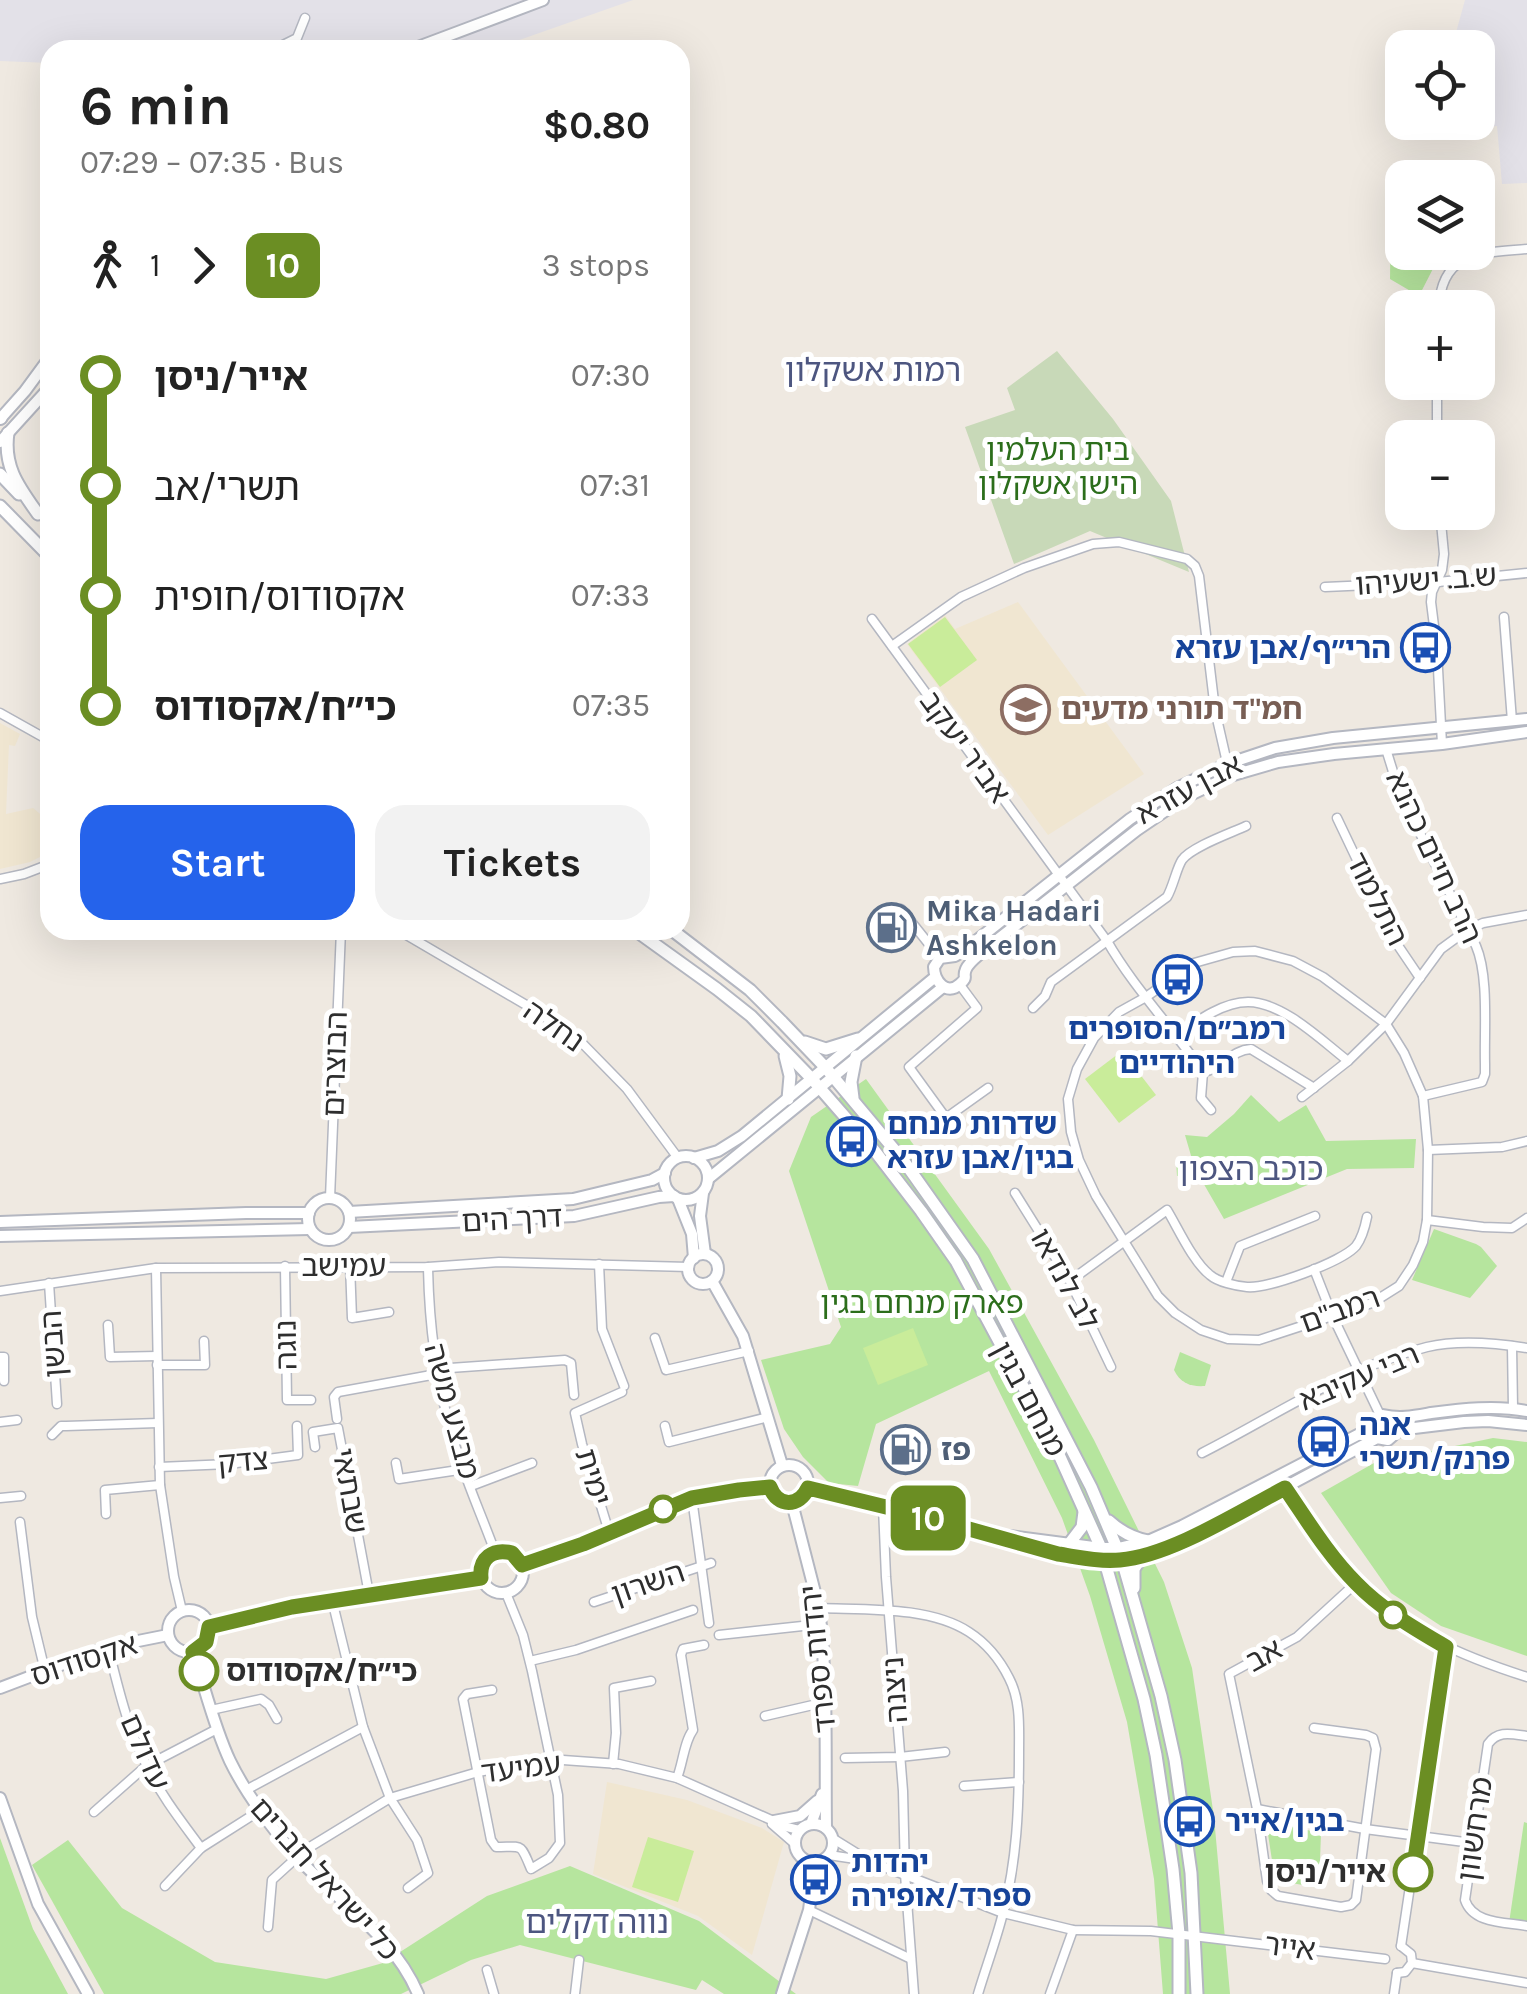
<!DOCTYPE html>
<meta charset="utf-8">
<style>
:root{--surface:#fff;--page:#f2f2f2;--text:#222;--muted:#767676;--accent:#2563eb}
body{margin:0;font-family:Karla,"Noto Sans Hebrew",sans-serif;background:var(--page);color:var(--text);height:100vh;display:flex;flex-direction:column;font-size:38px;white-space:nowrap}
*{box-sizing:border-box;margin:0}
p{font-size:32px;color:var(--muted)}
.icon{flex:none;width:55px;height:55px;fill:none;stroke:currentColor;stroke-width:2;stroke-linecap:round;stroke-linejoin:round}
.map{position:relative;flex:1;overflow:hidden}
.side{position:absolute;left:40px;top:40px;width:650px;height:900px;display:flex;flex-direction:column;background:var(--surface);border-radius:30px;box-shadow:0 10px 40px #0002}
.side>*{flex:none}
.badge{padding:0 20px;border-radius:15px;font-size:35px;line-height:65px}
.controls{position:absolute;left:1385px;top:30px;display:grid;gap:20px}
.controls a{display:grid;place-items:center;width:110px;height:110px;border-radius:20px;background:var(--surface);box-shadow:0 10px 40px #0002;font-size:50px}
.map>.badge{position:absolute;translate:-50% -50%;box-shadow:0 0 0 5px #fff}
.legs{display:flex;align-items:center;gap:15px;height:110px;padding:0 40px;font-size:32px}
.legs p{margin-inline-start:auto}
.overview{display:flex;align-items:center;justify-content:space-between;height:170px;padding:0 40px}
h1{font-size:55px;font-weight:700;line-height:75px}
.cta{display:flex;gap:20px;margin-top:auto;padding:20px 40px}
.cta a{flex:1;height:115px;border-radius:30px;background:var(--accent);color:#fff;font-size:40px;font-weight:700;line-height:115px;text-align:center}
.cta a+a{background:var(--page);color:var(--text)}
ul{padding:0 40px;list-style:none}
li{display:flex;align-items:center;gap:35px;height:110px;font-size:38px}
li i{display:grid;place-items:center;width:15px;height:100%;margin:0 12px;background:currentColor}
li i::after{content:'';width:25px;height:25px;margin:-12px;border:8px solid;border-radius:50%;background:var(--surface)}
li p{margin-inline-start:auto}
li:first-child i{background:linear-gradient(#0000 50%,currentColor 0)}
li:last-child i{background:linear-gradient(currentColor 50%,#0000 0)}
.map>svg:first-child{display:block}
</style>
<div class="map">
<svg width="1527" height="1994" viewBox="0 0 1527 1994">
<rect width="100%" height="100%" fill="#efe9e1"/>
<g fill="#e3e1e8">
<path d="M0 0H633L491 50H50V63L0 61Z"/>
<path d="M1465 0H1527V183L1502 184 1497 126 1446 130V123L1478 122V48L1452 47Z"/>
</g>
<g fill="#f0e6d1">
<path d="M1018 602 1144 774 1048 835 907 644 945 615 955 629Z"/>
<path d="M0 723 20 734 15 746 9 745 6 814 33 808 45 818 50 823V852L30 862 0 869Z"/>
<path d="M607 1782 687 1800 762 1828 784 1842 752 1955 698 1916 593 1874Z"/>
</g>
<g fill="#b6e59e">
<path d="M1402 202V252L1441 253 1419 296 1390 279 1391 203Z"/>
<path d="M866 1079 989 1249 1094 1440 1164 1582 1192 1668 1214 1817 1230 1994H1163L1154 1879 1127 1722 1090 1596 1062 1518 989 1371 876 1424 858 1486 829 1483 803 1457 784 1429 761 1360 830 1344 841 1327 789 1171 811 1117Z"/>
<path d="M1251 1095 1279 1122 1306 1105 1326 1141 1416 1139 1414 1168 1347 1169 1224 1219 1198 1174 1177 1176 1176 1159H1192L1185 1135 1207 1137 1234 1114Z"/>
<path d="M1434 1229 1476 1244 1481 1247 1497 1266 1470 1298 1412 1280Z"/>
<path d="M1180 1352 1211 1365 1205 1386C1191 1387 1180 1383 1174 1370Z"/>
<path d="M1493 1438 1527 1442V1656L1441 1626 1391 1593 1321 1493 1374 1463Z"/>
<path d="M1266 1821 1321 1833 1319 1888 1275 1880Z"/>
<path d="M1524 1822 1527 1823V1925L1509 1923Z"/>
<path d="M0 1838 33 1929 68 1994H0Z"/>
<path d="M68 1840 122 1908 215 1962 326 1979 383 1963 487 1896 570 1866 699 1921 796 1994H724L702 1980 696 1990 520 1945 471 1960 401 1994H104L32 1865Z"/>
</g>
<path fill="#c8d9b8" d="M1057 351 1113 419 1171 501 1189 572 1090 531 1014 564 965 427 1015 410 1007 388Z"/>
<g fill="#c9ec9a">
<path d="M945 617 977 660 940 687 908 644Z"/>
<path d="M1122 1051 1156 1095 1119 1123 1085 1079Z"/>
<path d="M913 1328 928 1365 878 1385 863 1348Z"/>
<path d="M648 1837 694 1851 678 1902 632 1887Z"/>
</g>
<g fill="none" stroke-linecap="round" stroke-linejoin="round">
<defs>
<g id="minor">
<path d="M273 50 297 38 305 18"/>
<path d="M1439 308C1441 250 1483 253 1527 249"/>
<path d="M1437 438V382"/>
<path d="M1440 512 1444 554 1442 570 1432 592 1431 602 1437 650 1442 744"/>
<path d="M1325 587 1438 582 1527 573"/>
<path d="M1504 617 1512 721"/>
<path d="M872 619 1107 941C1134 988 1172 1027 1203 1072 1222 1069 1231 1050 1251 1049L1314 1088"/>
<path d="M892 646 961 597 1024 568 1093 544 1119 542 1187 559 1195 566 1199 576 1215 710 1228 767"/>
<path d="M0 713 50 741"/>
<path d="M1386 749 1399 791 1476 946C1489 976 1484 1030 1485 1064V1074L1482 1082 1423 1096"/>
<path d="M1337 818 1397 944 1420 978"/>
<path d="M0 879 24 874 50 864"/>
<path d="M901 909 940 958"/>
<path d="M398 930 533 1009 582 1043 627 1089 678 1158"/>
<path d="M1255 951 1293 961 1323 977 1386 1024 1404 1053 1423 1096 1428 1150 1427 1220 1423 1242 1413 1265 1399 1286 1372 1303 1259 1340 1228 1339 1201 1330 1175 1313 1158 1296 1096 1196 1079 1160 1071 1132 1068 1099 1077 1069 1094 1038 1119 1012 1146 997 1194 963 1233 952Z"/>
<path d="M960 985 977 1008 909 1067 946 1118 988 1088"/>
<path d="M1033 1008 1045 996 1051 982 1167 897C1173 887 1177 867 1182 860 1191 847 1231 833 1246 826"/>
<path d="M1177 1035C1197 1021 1223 1002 1248 1002 1283 1002 1322 1041 1348 1061"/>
<path d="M1203 1072 1201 1098 1211 1110"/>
<path d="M1302 1097 1348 1061 1386 1024 1441 949 1467 930 1483 923 1527 915"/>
<path d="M1428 1150 1502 1147 1527 1141"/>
<path d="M1015 1193 1070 1281 1111 1367"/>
<path d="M330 1198 341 930"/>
<path d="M1427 1220 1483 1227 1512 1228 1527 1218"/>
<path d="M599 1264 602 1329 624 1386"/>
<path d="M350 1265 352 1318 389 1312"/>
<path d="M285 1266 287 1400H311"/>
<path d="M428 1267C429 1322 435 1374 450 1428 461 1470 480 1511 495 1552"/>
<path d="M156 1268 160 1485 174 1577 182 1611"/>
<path d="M1314 1269 1332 1315 1380 1415"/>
<path d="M1070 1281 1167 1210C1178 1228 1193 1262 1210 1275 1218 1282 1236 1286 1247 1287 1268 1289 1342 1262 1356 1246 1362 1238 1365 1227 1367 1217"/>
<path d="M1226 1282 1240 1246 1315 1216"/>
<path d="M49 1283 57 1404"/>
<path d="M0 1291 156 1268 428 1267 499 1262 689 1267"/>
<path d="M108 1325 110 1357 157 1356"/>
<path d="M655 1338 666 1370 749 1351"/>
<path d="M1512 1346 1513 1408"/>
<path d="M0 1357H4V1381"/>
<path d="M157 1365H205L204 1341"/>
<path d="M436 1369 565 1360 571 1363 574 1395"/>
<path d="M337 1419 334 1397 338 1392 437 1374"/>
<path d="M0 1422 17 1420"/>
<path d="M665 1426 669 1442 768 1417"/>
<path d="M52 1435 61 1426H66L158 1423"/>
<path d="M315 1447 313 1432 338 1428 369 1594"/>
<path d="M1202 1453C1275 1416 1346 1367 1427 1347 1457 1340 1496 1343 1527 1348"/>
<path d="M396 1463 399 1479 465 1469"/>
<path d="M159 1467 229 1464 298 1455 297 1426"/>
<path d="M471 1486 532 1463"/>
<path d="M1285 1488C1307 1520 1328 1553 1354 1581 1399 1630 1464 1657 1527 1677"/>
<path d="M0 1498 21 1496"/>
<path d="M692 1498 709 1623"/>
<path d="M883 1507 886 1577 903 1791 905 1874 914 1994"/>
<path d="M106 1514 105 1490 160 1485"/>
<path d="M20 1522 32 1617 45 1671"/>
<path d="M609 1532 582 1444 575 1413 622 1392"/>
<path d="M332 1600 363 1727 390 1798 417 1840 428 1873 408 1888"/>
<path d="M594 1602 711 1563"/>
<path d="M819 1608C866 1610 929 1606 969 1632 986 1643 1000 1660 1009 1678 1021 1701 1019 1728 1019 1753 1019 1807 1017 1861 1003 1913 996 1941 986 1967 978 1994"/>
<path d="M719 1635 821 1624"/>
<path d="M108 1647C118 1687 128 1731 148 1768 162 1797 182 1822 201 1848"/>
<path d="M530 1661 576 1650 693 1610"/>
<path d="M492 1690 467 1694 463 1699 491 1840 496 1847C523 1847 520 1842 531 1869L549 1858 560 1843 558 1795 532 1671 523 1635 506 1593"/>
<path d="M211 1710 261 1699 269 1705 277 1719"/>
<path d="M765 1716 826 1702"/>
<path d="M1314 1728 1366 1735 1373 1738 1376 1749 1356 1900 1351 1905 1341 1907 1278 1896 1271 1890 1267 1881 1257 1809 1229 1674 1297 1637 1356 1583"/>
<path d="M1527 1736C1511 1734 1498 1730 1488 1744L1465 1900C1473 1924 1505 1922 1527 1926"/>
<path d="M845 1758 900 1757 945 1752"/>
<path d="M613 1764 616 1733 614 1688 651 1681"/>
<path d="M677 1778C683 1763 684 1742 693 1730L681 1655 683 1649 704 1645"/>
<path d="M964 1786 1019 1782"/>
<path d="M246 1790 363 1727"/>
<path d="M1257 1809 1365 1829 1472 1843"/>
<path d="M94 1812 146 1766 217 1729"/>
<path d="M772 1824 795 1844"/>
<path d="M832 1838 861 1856"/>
<path d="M829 1855 869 1861 1003 1913 1073 1930 1151 1931 1385 1959"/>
<path d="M165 1886 201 1848 259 1811"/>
<path d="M809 1910 911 1959"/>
<path d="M268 1927 272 1880 305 1850 390 1798 478 1772 549 1759 619 1764 677 1778 787 1827 799 1830"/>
<path d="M1401 1946 1446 1647"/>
<path d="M1412 1963 1527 1983"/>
<path d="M487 1970 494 1994"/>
<path d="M1397 1973 1405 1972 1412 1963 1411 1954 1401 1946"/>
<path d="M575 1994 579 1960"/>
<path d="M1050 1994 1073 1930"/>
<path d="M1394 1994 1397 1973"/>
</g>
<g id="tertiary">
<path d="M410 50 543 0"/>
<path d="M0 419 25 391 50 357"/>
<path d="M0 442 50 387"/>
<path d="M1527 719 1333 738 1275 748 1227 764 1177 788 1130 819 962 952 955 956 940 958 934 967C934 980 946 997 960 984 969 976 962 978 966 969 969 962 978 956 983 951L1137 830 1184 798 1230 776 1278 762 1334 754 1442 744 1527 732"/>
<circle cx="686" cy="1178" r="22"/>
<path d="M694 1158 718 1151 742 1136 934 978"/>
<path d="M708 1179 943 987"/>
<path d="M703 1193 700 1216 705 1254"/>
<circle cx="329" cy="1219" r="21"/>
<path d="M678 1199 692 1234 694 1258"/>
<path d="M349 1212 573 1199 652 1180 665 1173"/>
<path d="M0 1222 246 1213H309"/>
<path d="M349 1227 574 1216 659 1197 674 1196"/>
<path d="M0 1236 310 1229"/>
<circle cx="703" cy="1269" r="15"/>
<path d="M712 1281 743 1336 782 1465"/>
<path d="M1371 1428 1374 1420 1383 1415C1400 1419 1414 1416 1431 1413 1462 1409 1495 1405 1527 1411"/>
<circle cx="789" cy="1484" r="19"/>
<path d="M808 1488 919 1515 1058 1554 1081 1558 1122 1560 1161 1549 1207 1529 1377 1438 1388 1440 1397 1432 1406 1429 1464 1422 1488 1421 1527 1425"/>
<path d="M792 1503 819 1608C828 1681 825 1755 826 1828"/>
<path d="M1010 1536 1101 1548H1118L1148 1541 1182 1526 1371 1428"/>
<circle cx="502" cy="1572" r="21"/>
<path d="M522 1565 583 1544 692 1498 739 1490 770 1487"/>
<circle cx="189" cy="1631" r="21"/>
<path d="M209 1627 292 1607 481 1577"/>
<path d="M193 1652C205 1688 214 1727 230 1761 247 1796 271 1827 296 1856 337 1901 394 1936 418 1994"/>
<path d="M0 1688 108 1647 168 1635"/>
<path d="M0 1798 38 1904 88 1994"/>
<path d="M774 1821 800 1816 817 1801"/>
<path d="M811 1824 822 1794"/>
<circle cx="814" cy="1843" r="19"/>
<path d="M782 1994 809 1910 813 1878 819 1861"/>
</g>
<g id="secondary">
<path d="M0 418H1"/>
<path d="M8 433C3 467 19 487 38 514"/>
<path d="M0 474 19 494"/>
<path d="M0 506 50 557"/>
<path d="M635 930 717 989 751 1016 812 1079 874 1150 921 1211 956 1261 1056 1448 1101 1548 1144 1699 1156 1755 1173 1869 1179 1934V1994"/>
<path d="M672 930 750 990 782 1022 825 1067 903 1160 973 1259 1091 1487 1122 1560 1161 1696 1175 1760 1191 1873 1197 1994"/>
<path d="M805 1042 826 1049 858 1039"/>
<path d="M785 1056 790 1076 788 1099"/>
<path d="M853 1098 851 1082 856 1056"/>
<path d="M1109 1521C1121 1532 1132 1538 1148 1541"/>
<path d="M1069 1544 1082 1527 1084 1512"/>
<path d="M1134 1588V1569L1142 1556"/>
</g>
</defs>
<use href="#minor" stroke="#b4b7c1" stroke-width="11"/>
<use href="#tertiary" stroke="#b4b7c1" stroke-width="14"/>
<use href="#secondary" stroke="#b4b7c1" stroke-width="15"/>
<use href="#minor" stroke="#fff" stroke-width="8"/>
<use href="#tertiary" stroke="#fff" stroke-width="10"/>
<use href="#secondary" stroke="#fff" stroke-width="11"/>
</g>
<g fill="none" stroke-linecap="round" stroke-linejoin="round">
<defs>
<path id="line-1" d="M199 1671 193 1652 206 1642 209 1627 292 1607 481 1578C479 1558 493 1548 512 1553L522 1565 583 1544 692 1498 739 1490 770 1487C778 1508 799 1507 808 1488L919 1515 1058 1554C1078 1557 1099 1562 1120 1560 1170 1556 1239 1512 1285 1488 1307 1520 1328 1555 1356 1583 1382 1610 1414 1628 1446 1647L1413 1872"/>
</defs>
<use href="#line-1" stroke="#fff" stroke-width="22"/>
<use href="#line-1" stroke="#6b8e23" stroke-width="15"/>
</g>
<defs>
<symbol id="bus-ring" viewBox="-11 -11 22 22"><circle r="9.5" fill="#fff" stroke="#1a4fb4" stroke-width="1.5"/><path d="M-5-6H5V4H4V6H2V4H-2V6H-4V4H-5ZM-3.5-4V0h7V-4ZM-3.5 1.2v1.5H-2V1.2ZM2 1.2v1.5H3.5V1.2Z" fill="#1a4fb4"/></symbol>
<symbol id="school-ring" viewBox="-11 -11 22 22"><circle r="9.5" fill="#fff" stroke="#8d6e63" stroke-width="1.5"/><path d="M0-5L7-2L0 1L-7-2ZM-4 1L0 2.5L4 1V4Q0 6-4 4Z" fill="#8d6e63"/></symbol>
<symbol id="fuel-ring" viewBox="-11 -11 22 22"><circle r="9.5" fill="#fff" stroke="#5c6f8a" stroke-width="1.5"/><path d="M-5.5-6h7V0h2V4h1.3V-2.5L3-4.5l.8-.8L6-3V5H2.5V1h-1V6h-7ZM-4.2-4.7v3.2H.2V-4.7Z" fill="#5c6f8a"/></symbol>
</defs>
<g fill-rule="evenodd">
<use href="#bus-ring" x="1398" y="620" width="55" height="55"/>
<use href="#school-ring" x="998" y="682" width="55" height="55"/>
<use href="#fuel-ring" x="864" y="900" width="55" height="55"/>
<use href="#bus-ring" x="1150" y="952" width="55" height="55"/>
<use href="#bus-ring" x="824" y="1114" width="55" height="55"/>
<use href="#bus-ring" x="1296" y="1414" width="55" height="55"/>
<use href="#fuel-ring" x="878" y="1422" width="55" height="55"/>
<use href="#bus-ring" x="1162" y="1794" width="55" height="55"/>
<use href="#bus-ring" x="788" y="1852" width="55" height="55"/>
</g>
<g fill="#fff" stroke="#6b8e23" stroke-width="5">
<circle cx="663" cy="1509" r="12"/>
<circle cx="1393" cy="1615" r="12"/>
<circle cx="199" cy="1671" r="18"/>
<circle cx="1413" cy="1872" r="18"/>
</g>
<g text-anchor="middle" stroke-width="10" stroke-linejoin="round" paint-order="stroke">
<g font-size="30" fill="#2c6e1b" stroke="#fff">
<text x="1058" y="460">בית העלמין<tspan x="1058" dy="34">הישן אשקלון</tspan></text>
<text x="922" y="1313">פארק מנחם בגין</text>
</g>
<g font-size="30" fill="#2e2e2e" stroke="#fff">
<text transform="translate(1426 580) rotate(-4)" y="10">ש.ב. ישעיהו</text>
<text transform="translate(965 747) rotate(54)" y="10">אביר יעקב</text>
<text transform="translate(1189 789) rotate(-28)" y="10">אבן עזרא</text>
<text transform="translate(1434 857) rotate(65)" y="10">הרב חיים כהנא</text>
<text transform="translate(1377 899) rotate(63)" y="10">התלמוד</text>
<text transform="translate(554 1026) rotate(35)" y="10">נחלה</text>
<text transform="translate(335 1064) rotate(-88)" y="10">הבוצרים</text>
<text transform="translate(512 1219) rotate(-3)" y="10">דרך הים</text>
<text x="344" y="1276">עמישב</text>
<text transform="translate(1065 1279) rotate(61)" y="10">לב לנדאו</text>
<text transform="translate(1340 1310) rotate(-20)" y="10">רמב"ם</text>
<text transform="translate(53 1344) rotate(-94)" y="10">הבשן</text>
<text transform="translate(286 1345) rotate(-91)" y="10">נוגה</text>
<text transform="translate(1359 1377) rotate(-23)" y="10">רבי עקיבא</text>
<text transform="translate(1029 1399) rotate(62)" y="10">מנחם בגין</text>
<text transform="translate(452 1411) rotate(75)" y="10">מבצע משה</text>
<text transform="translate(243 1461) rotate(-5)" y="10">צדק</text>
<text transform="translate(593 1477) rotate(73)" y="10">ימית</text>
<text transform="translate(350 1491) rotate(80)" y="10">שבתאי</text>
<text transform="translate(648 1583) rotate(-19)" y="10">השרון</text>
<text transform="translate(1264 1655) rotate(-29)" y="10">אב</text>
<text transform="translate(818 1659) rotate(-96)" y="10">יהדות ספרד</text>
<text transform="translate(84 1660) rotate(-18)" y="10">אקסודוס</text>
<text transform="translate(895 1690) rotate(-94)" y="10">ניצנה</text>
<text transform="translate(145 1752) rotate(66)" y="10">עדולם</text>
<text transform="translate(521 1768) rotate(-7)" y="10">עמיעד</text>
<text transform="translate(1475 1829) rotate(-82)" y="10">מרחשוון</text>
<text transform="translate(325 1879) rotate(48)" y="10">כל ישראל חברים</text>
<text transform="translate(1290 1947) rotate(7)" y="10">אייר</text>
</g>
<g font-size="30" font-weight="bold" fill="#164399" stroke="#fff" text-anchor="start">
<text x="1391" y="658" text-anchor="end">הרי״ף/אבן עזרא</text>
<text x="1177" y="1039" text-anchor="middle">רמב״ם/הסופרים<tspan x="1177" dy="34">היהודיים</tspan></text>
<text x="887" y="1134">שדרות מנחם<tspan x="887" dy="34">בגין/אבן עזרא</tspan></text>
<text x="1359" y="1435">אנה<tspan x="1359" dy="34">פרנק/תשרי</tspan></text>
<text x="1225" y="1831">בגין/אייר</text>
<text x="851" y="1872">יהדות<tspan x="851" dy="34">ספרד/אופירה</tspan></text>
</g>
<g font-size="30" font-weight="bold" fill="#785e54" stroke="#fff" text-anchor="start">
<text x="1061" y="719">חמ"ד תורני מדעים</text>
</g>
<g font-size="30" font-weight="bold" fill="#4e5e75" stroke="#fff" text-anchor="start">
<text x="926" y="921">Mika Hadari<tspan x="926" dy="34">Ashkelon</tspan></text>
<text x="941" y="1460">פז</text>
</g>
<g font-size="30" font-weight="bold" fill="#2e2e2e" stroke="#fff" text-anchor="start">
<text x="226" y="1681">כי״ח/אקסודוס</text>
<text x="1386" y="1882" text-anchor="end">אייר/ניסן</text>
</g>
<g font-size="32" fill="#4d5680" stroke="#fff">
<text x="873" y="381">רמות אשקלון</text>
<text x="1251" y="1180">כוכב הצפון</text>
<text x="597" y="1933">נווה דקלים</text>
</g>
</g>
</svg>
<div class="controls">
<a><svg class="icon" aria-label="locate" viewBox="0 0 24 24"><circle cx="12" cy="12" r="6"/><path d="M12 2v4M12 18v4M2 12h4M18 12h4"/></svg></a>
<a><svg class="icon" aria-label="layers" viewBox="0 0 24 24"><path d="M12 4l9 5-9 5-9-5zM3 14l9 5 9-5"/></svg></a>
<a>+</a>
<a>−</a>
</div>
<b class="badge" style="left:928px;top:1518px;background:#6b8e23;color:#fff">10</b>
<section class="side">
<div class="overview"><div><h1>6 min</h1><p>07:29 – 07:35 · Bus</p></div><b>$0.80</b></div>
<div class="legs"><svg class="icon" aria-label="walk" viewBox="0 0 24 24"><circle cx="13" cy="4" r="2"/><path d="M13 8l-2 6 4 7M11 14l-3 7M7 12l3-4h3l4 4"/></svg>1<svg class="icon" aria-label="forward" viewBox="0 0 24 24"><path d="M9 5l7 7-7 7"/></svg><b class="badge" style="background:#6b8e23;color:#fff">10</b><p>3 stops</p></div>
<ul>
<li><i style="color:#6b8e23"></i><b>אייר/ניסן</b><p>07:30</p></li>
<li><i style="color:#6b8e23"></i><span>תשרי/אב</span><p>07:31</p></li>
<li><i style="color:#6b8e23"></i><span>אקסודוס/חופית</span><p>07:33</p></li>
<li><i style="color:#6b8e23"></i><b>כי״ח/אקסודוס</b><p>07:35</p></li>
</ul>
<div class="cta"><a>Start</a><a>Tickets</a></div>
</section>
</div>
